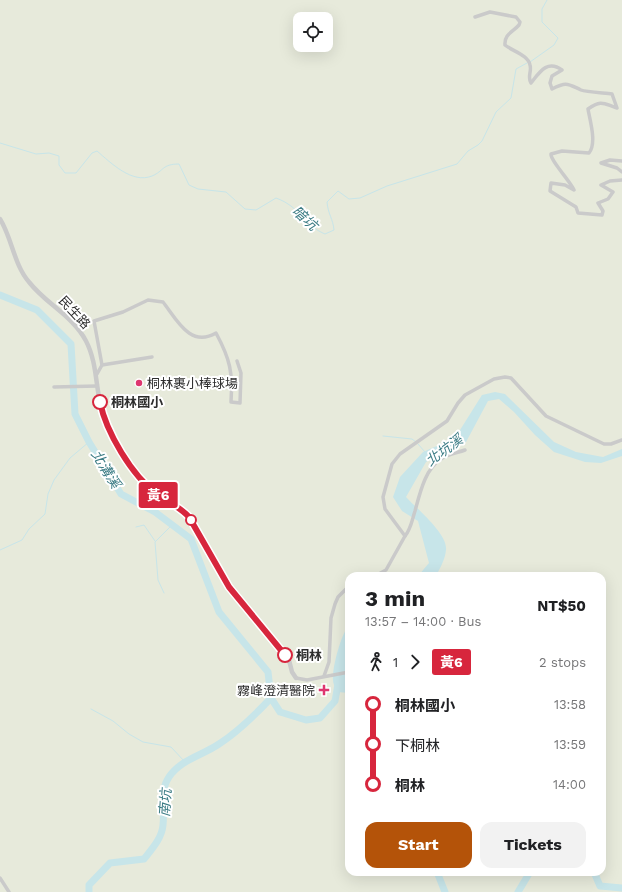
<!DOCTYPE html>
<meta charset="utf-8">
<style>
:root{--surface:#fff;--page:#f2f2f2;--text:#202124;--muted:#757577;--accent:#b45309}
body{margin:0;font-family:"Work Sans","Noto Sans TC",sans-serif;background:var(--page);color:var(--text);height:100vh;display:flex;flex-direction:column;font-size:15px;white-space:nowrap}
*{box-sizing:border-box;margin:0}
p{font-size:13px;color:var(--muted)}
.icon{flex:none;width:22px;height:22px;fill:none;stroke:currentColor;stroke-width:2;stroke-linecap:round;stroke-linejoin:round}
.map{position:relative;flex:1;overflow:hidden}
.sheet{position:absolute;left:345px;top:572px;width:261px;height:304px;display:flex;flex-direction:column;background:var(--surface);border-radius:12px;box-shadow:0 4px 16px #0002}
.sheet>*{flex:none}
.badge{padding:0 8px;border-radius:3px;font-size:14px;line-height:26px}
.fabs{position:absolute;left:293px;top:12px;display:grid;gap:8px}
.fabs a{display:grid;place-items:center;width:40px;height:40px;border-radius:8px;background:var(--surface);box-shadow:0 4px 16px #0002;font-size:20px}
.map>.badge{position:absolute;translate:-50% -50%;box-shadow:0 0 0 2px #fff}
.legs{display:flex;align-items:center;gap:6px;height:44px;padding:0 20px;font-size:13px}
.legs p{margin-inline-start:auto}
.headline{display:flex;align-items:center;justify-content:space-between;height:68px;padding:0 20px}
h1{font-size:22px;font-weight:700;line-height:30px}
.button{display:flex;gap:8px;margin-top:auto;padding:8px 20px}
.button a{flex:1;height:46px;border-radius:12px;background:var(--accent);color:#fff;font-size:16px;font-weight:700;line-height:46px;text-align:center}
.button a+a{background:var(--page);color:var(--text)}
ul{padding:0 20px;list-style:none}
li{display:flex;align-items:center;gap:14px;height:40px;font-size:15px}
li i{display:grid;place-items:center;width:6px;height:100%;margin:0 5px;background:currentColor}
li i::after{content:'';width:10px;height:10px;margin:-5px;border:3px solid;border-radius:50%;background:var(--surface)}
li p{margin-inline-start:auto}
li:first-child i{background:linear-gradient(#0000 50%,currentColor 0)}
li:last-child i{background:linear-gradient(currentColor 50%,#0000 0)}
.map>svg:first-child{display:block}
</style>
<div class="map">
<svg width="622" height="892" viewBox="0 0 622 892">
<rect width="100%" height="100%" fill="#fff"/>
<path fill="#e7eadb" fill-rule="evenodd" d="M0 0H622V892H0ZM300 19H326V45H300ZM349 576H602V872H349Z"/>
<g fill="#c7e5e9">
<path d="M495 392 505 394 554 442 576 452 603 457 622 449V456L601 463 585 462 554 452 535 435 514 412 499 399 488 401 466 442 426 462 406 497C417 509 448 534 446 550 445 560 440 568 436 576H418L429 563 418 521 402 511 393 497 400 477 423 452 455 438 482 395Z"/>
<path d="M349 625V693L338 692C336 689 333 684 333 680 332 668 341 634 349 625Z"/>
</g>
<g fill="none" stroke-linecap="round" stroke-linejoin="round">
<g stroke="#c7e5e9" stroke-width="1">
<path d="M530 62 554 45 558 38 542 22V9L547 0"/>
<path d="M0 143 36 154 49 153 59 156V165L65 173H76L92 153 97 151C111 163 132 184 152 176 164 171 162 164 179 164L189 185 198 189 226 192 245 209 256 210 276 198C301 207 303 225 325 234L334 230C333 219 328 214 327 202L338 191 349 199 360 198 387 186 457 164 468 151 478 145 482 141 496 112 511 98 516 69 527 63"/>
<path d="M383 436 412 439 416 442"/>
<path d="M418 444 425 452"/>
<path d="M136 527 144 525 155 541"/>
<path d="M0 550 22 540 29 529 45 514 48 494 54 480 70 458 89 442"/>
<path d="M164 593 158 580 155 542 172 525"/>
<path d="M91 709 113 721 129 734 143 742 171 747 185 762"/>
</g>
<g stroke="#c7e5e9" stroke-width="7">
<path d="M0 295 37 310 71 344 75 414 89 442 121 494 155 512 191 539 219 612 268 672 271 698 280 712 306 720 320 718 335 701 338 684"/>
<path d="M437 872 445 892"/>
<path d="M594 872 600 886 622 888"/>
<path d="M89 892V885L110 863 144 859C152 849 162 838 163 825 165 808 159 792 169 777 180 760 203 755 219 744 239 731 255 715 271 698"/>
<path d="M518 892 530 872"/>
</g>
<g stroke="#cacaca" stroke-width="3.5">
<path d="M475 17 490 12 516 17 520 22 519 25C513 32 504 34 505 45 512 51 528 55 530 65 532 71 527 77 531 83 539 73 547 59 562 70L552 76 550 83 552 89C567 81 568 84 581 90 586 92 605 93 612 94L617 108C604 104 602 99 588 109 590 121 597 143 589 153L562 151 551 154C550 160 570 181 574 190L565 185 551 183 550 191 576 207 578 213 602 215 603 211 598 203 608 199 613 192 601 185 610 181 622 180"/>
<path d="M622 161 610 160 601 163 617 168 622 172"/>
<path d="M102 365 152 357"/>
<path d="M97 374 102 365 94 321 123 312 148 300 163 302C177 320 190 348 216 333 230 359 233 372 231 402L240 403 241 373 237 361"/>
<path d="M54 387 97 386"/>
<path d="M405 536C411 529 412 520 415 511 420 493 425 469 441 459 448 454 457 453 465 450"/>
<path d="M375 576 386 570 405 536 385 509 383 497 392 464 400 454 447 421 458 403 465 395 494 379 505 377 511 378 546 416 604 444H611L622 440"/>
<path d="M324 676 329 662 331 618 335 604 338 597 349 586"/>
<path d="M296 678 307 680 349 672"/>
<path d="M0 878 9 892"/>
</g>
<path stroke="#cacaca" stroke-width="4.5" d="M0 219C12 238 14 265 29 282 46 304 72 315 86 341 98 364 95 390 103 414 112 440 135 478 157 494 168 502 180 507 189 517L229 587 289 660 292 672 296 678"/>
</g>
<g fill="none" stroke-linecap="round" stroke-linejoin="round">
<defs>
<path id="line-1" d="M100 402C106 432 132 476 157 494 168 502 180 507 189 517L229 587 285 655"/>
</defs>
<use href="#line-1" stroke="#fff" stroke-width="9"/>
<use href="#line-1" stroke="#d7263d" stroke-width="6"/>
</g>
<g fill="#de356f" stroke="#fff" stroke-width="1.5">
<circle cx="139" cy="383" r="4"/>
<path d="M322 684h4v4h4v4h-4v4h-4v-4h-4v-4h4z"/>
</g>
<g fill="#fff" stroke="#d7263d" stroke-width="2">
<circle cx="100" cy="402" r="7"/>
<circle cx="191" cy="520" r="5"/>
<circle cx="285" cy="655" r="7"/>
</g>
<g text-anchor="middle" stroke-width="4" stroke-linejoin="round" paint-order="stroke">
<g font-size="13" fill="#2d2d2d" stroke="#fff">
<text transform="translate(75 312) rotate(47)" y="5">民生路</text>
</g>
<g font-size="13" fill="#2d2d2d" stroke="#fff" text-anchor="start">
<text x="147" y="388">桐林裹小棒球場</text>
<text x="315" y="695" text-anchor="end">霧峰澄清醫院</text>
</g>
<g font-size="13" font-weight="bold" fill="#2d2d2d" stroke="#fff" text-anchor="start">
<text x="111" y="407">桐林國小</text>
<text x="296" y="660">桐林</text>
</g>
<g font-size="14" font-style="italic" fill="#3c7c85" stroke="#fff">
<text transform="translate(305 218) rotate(42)" y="5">暗坑</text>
<text transform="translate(444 450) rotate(-36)" y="5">北坑溪</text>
<text transform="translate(106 469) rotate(58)" y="5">北溝溪</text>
<text transform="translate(165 803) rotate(-86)" y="5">南坑</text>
</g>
</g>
</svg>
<div class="fabs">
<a><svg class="icon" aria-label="locate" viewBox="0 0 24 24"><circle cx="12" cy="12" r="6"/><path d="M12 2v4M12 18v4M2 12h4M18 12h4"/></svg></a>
</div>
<b class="badge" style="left:158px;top:495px;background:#d7263d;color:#fff">黃6</b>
<section class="sheet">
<div class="headline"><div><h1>3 min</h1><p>13:57 – 14:00 · Bus</p></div><b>NT$50</b></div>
<div class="legs"><svg class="icon" aria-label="walk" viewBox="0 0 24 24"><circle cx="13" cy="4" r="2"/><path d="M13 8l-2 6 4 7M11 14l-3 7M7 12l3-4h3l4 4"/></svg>1<svg class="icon" aria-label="forward" viewBox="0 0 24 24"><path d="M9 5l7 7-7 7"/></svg><b class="badge" style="background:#d7263d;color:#fff">黃6</b><p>2 stops</p></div>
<ul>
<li><i style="color:#d7263d"></i><b>桐林國小</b><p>13:58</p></li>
<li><i style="color:#d7263d"></i><span>下桐林</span><p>13:59</p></li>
<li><i style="color:#d7263d"></i><b>桐林</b><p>14:00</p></li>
</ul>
<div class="button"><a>Start</a><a>Tickets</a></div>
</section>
</div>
